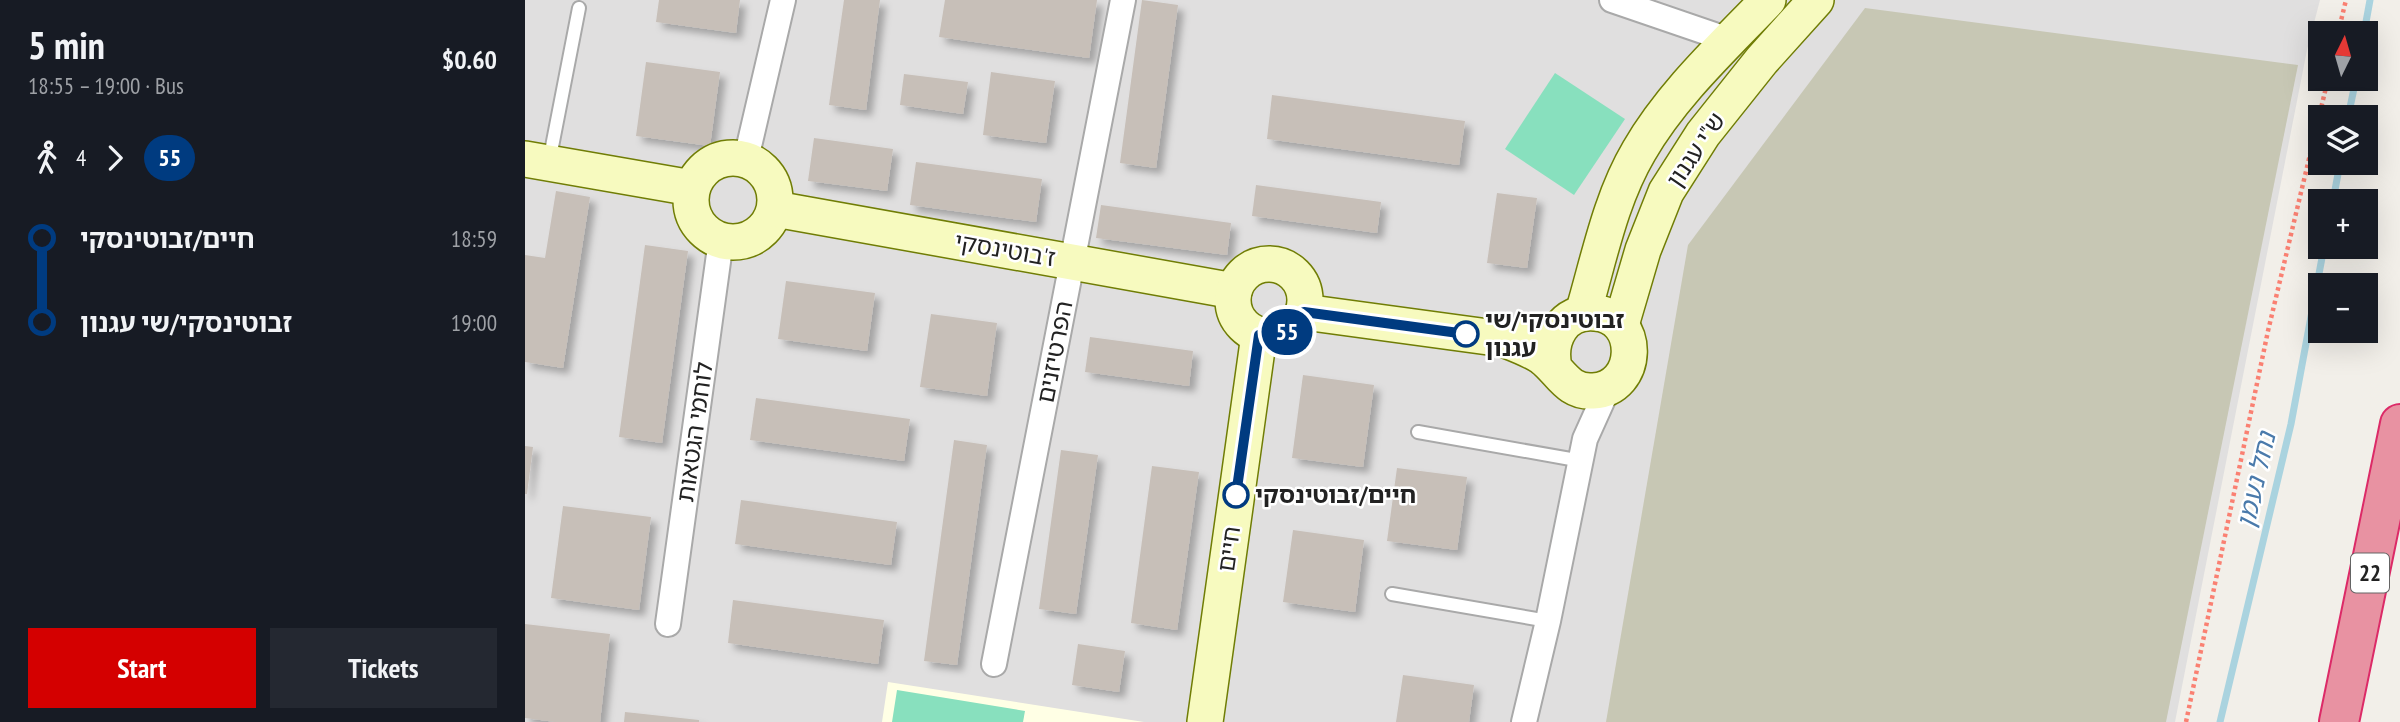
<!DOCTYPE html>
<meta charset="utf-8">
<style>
:root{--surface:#171b24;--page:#242831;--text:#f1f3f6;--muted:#9ea1a6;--accent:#d40000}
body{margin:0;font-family:"PT Sans Narrow","Noto Sans Hebrew",sans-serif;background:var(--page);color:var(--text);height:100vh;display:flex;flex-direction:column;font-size:26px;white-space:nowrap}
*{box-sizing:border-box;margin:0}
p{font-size:23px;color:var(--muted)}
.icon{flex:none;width:38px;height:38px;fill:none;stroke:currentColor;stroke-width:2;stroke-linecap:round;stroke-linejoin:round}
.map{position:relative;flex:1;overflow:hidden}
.details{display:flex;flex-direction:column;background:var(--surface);width:525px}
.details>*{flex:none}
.badge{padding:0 14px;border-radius:23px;font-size:24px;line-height:46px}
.needle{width:46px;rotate:5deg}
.tools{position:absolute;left:1783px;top:21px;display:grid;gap:14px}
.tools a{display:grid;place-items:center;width:70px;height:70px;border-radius:0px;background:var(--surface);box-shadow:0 7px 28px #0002;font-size:35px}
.map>.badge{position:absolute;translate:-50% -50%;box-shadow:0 0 0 4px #fff}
.legs{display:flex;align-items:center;gap:10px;height:77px;padding:0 28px;font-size:23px}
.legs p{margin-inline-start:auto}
.summary{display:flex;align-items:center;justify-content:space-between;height:119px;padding:0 28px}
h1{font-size:38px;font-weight:700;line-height:52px}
.cta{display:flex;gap:14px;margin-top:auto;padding:14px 28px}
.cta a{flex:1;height:80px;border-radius:0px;background:var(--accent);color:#fff;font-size:28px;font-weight:700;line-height:80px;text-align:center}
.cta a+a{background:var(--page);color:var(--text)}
ul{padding:0 28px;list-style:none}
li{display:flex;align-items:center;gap:24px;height:84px;font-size:26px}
li i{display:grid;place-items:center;width:10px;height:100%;margin:0 9px;background:currentColor}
li i::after{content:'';width:18px;height:18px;margin:-9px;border:5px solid;border-radius:50%;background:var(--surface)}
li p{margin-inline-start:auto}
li:first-child i{background:linear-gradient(#0000 50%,currentColor 0)}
li:last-child i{background:linear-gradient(currentColor 50%,#0000 0)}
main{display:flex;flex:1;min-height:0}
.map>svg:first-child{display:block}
</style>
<main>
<section class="details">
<div class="summary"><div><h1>5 min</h1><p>18:55 – 19:00 · Bus</p></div><b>$0.60</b></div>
<div class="legs"><svg class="icon" aria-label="walk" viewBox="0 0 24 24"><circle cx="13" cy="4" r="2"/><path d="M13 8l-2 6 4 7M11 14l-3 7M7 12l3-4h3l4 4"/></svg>4<svg class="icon" aria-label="forward" viewBox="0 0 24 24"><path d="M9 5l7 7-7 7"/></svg><b class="badge" style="background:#003b80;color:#fff">55</b></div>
<ul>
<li><i style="color:#003b80"></i><b>חיים/זבוטינסקי</b><p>18:59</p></li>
<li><i style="color:#003b80"></i><b>זבוטינסקי/שי עגנון</b><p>19:00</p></li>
</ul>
<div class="cta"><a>Start</a><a>Tickets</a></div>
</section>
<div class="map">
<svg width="1875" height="722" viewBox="0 0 1875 722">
<defs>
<filter id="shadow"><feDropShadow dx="6" dy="6" stdDeviation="3.5" flood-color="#0004"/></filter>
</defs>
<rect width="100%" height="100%" fill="#f2efe9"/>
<path fill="#e0dfdf" d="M0 0H1795L1782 50 1650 722H0Z"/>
<path fill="#ffffe5" d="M363 682 619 722H357Z"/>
<path fill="#c7c7b4" d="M1340 8 1773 65 1641 722H1081L1163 245Z"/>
<g fill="#88e0be">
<path d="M1030 73 1100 119 1049 195 980 149Z"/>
<path d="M372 690 500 711 498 722H367Z"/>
</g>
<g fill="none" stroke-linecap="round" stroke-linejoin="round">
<g stroke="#aad3df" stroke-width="7">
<path d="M1839 33 1845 0"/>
<path d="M1823 117 1831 79"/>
<path d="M1808 201 1815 163"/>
<path d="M1695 722 1766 424 1799 247"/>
</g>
</g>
<g fill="#c7bfb8" filter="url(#shadow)">
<path d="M134 0H215L211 33 131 22Z"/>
<path d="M319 0H355L341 110 304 105Z"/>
<path d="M420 0H572L564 58 414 37Z"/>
<path d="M617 0 653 5 631 168 595 163Z"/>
<path d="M121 62 195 72 185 146 111 136Z"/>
<path d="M466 72 530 81 521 143 458 135Z"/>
<path d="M379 74 443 82 438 114 375 105Z"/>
<path d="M747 95 940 121 934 165 742 139Z"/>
<path d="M289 138 368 149 362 191 283 181Z"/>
<path d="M391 162 517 179 511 222 385 205Z"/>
<path d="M731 185 856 202 852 233 727 216Z"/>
<path d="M31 191 65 197 38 368 0 362V255L20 258Z"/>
<path d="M972 193 1012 198 1002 268 962 263Z"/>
<path d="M576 205 706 223 702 255 571 238Z"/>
<path d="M120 245 163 251 137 443 94 437Z"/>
<path d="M261 281 350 293 342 351 253 339Z"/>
<path d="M406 314 472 323 462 396 395 387Z"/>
<path d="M565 337 668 351 664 386 560 372Z"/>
<path d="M778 375 849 385 838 467 767 458Z"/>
<path d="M231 398 385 419 379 461 225 440Z"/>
<path d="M429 440 462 445 432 665 399 661Z"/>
<path d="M0 446 8 447 2 494H0Z"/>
<path d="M536 450 573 455 551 614 514 609Z"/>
<path d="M627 466 674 472 652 630 606 623Z"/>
<path d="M872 468 942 477 932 550 862 541Z"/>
<path d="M216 500 372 522 366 565 210 544Z"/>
<path d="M38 506 126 517 114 610 26 598Z"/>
<path d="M768 530 839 540 830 612 758 602Z"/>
<path d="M208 600 359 620 353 664 203 643Z"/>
<path d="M0 624 85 634 75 722H31L0 718Z"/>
<path d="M553 644 600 651 594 692 547 685Z"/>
<path d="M878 675 949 685 944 722H871Z"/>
<path d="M100 712 174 720V722H99Z"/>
</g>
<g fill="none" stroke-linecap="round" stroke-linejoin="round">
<defs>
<g id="lane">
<path d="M24 162 54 8"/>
<path d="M893 432 1057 461"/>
<path d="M867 594 1023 621"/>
</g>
<g id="street">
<path d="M1087 0 1204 40"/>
<path d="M221 159 258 0"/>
<path d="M143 624 196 240"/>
<path d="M469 664 598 0"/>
<path d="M999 722 1023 621 1060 439 1083 388"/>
</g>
<g id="secondary">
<circle cx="208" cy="200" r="42"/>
<path d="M0 159 167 188"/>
<path d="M250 209 709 291"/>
<circle cx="744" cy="300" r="36"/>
<path d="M779 312 978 339 1001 336"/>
<path d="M1058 313C1074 259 1085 200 1114 151 1147 94 1198 47 1243 0"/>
<path d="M1096 325 1118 250 1141 192 1178 134 1237 60 1291 0"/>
<path d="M978 339C991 344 1005 349 1017 357 1035 370 1042 393 1068 391 1115 389 1117 316 1070 313 1038 310 1023 339 1029 367"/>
<path d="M680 722 734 335"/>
</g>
<path id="highway" d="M1814 722 1875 424"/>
</defs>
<use href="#lane" stroke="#a9a9a9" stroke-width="16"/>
<use href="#street" stroke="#a9a9a9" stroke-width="28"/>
<use href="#secondary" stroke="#707d05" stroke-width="38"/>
<use href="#highway" stroke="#dc2a67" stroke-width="42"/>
<g stroke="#fa8072" stroke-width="4.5" stroke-dasharray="3.5 3.5" stroke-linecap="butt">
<path d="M1813 33 1821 0"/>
<path d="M1661 722 1743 331 1803 79"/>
</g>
<use href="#lane" stroke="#fff" stroke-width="12"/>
<use href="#street" stroke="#fff" stroke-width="24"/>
<use href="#secondary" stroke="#f7fabf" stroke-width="35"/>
<use href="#highway" stroke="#e892a2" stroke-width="38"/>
</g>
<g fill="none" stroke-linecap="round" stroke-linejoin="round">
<defs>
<path id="line-1" d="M711 495 734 335C756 337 767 331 779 312L941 334"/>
</defs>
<use href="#line-1" stroke="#fff" stroke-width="16"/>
<use href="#line-1" stroke="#003b80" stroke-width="10"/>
</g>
<g fill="#fff" stroke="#003b80" stroke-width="3.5">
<circle cx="941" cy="334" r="12"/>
<circle cx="711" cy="495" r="12"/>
</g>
<g text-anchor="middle" stroke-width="5" stroke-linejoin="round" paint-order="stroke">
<rect fill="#fff" stroke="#646464" stroke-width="2" x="1826" y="553.5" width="38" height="39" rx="5"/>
<g font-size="23" font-weight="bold" fill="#222">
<text x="1845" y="581">22</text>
</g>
<g font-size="24" fill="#222" stroke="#fff">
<text transform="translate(1171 150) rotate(-56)" y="8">ש"י עגנון</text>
<text transform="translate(480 250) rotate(10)" y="8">ז'בוטינסקי</text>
<text transform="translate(530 352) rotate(-79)" y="8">הפרטיזנים</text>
<text transform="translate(170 432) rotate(-82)" y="8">לוחמי הגטאות</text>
<text transform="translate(704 549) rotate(-82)" y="8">חיים</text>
</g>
<g font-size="24" font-weight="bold" fill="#222" stroke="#fff" text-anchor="start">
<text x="960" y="328">זבוטינסקי/שי<tspan x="960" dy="28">עגנון</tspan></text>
<text x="730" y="503">חיים/זבוטינסקי</text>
</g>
<g font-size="26" font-style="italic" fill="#4a7aab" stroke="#fff">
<text transform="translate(1731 480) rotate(-77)" y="9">נחל נעמן</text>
</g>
</g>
</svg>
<div class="tools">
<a><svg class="needle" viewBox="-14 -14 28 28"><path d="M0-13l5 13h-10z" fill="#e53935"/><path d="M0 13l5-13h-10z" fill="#9ea1a6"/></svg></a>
<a><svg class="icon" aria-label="layers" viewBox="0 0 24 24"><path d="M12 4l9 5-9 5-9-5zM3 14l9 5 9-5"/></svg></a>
<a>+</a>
<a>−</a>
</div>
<b class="badge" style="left:762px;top:332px;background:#003b80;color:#fff">55</b>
</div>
</main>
